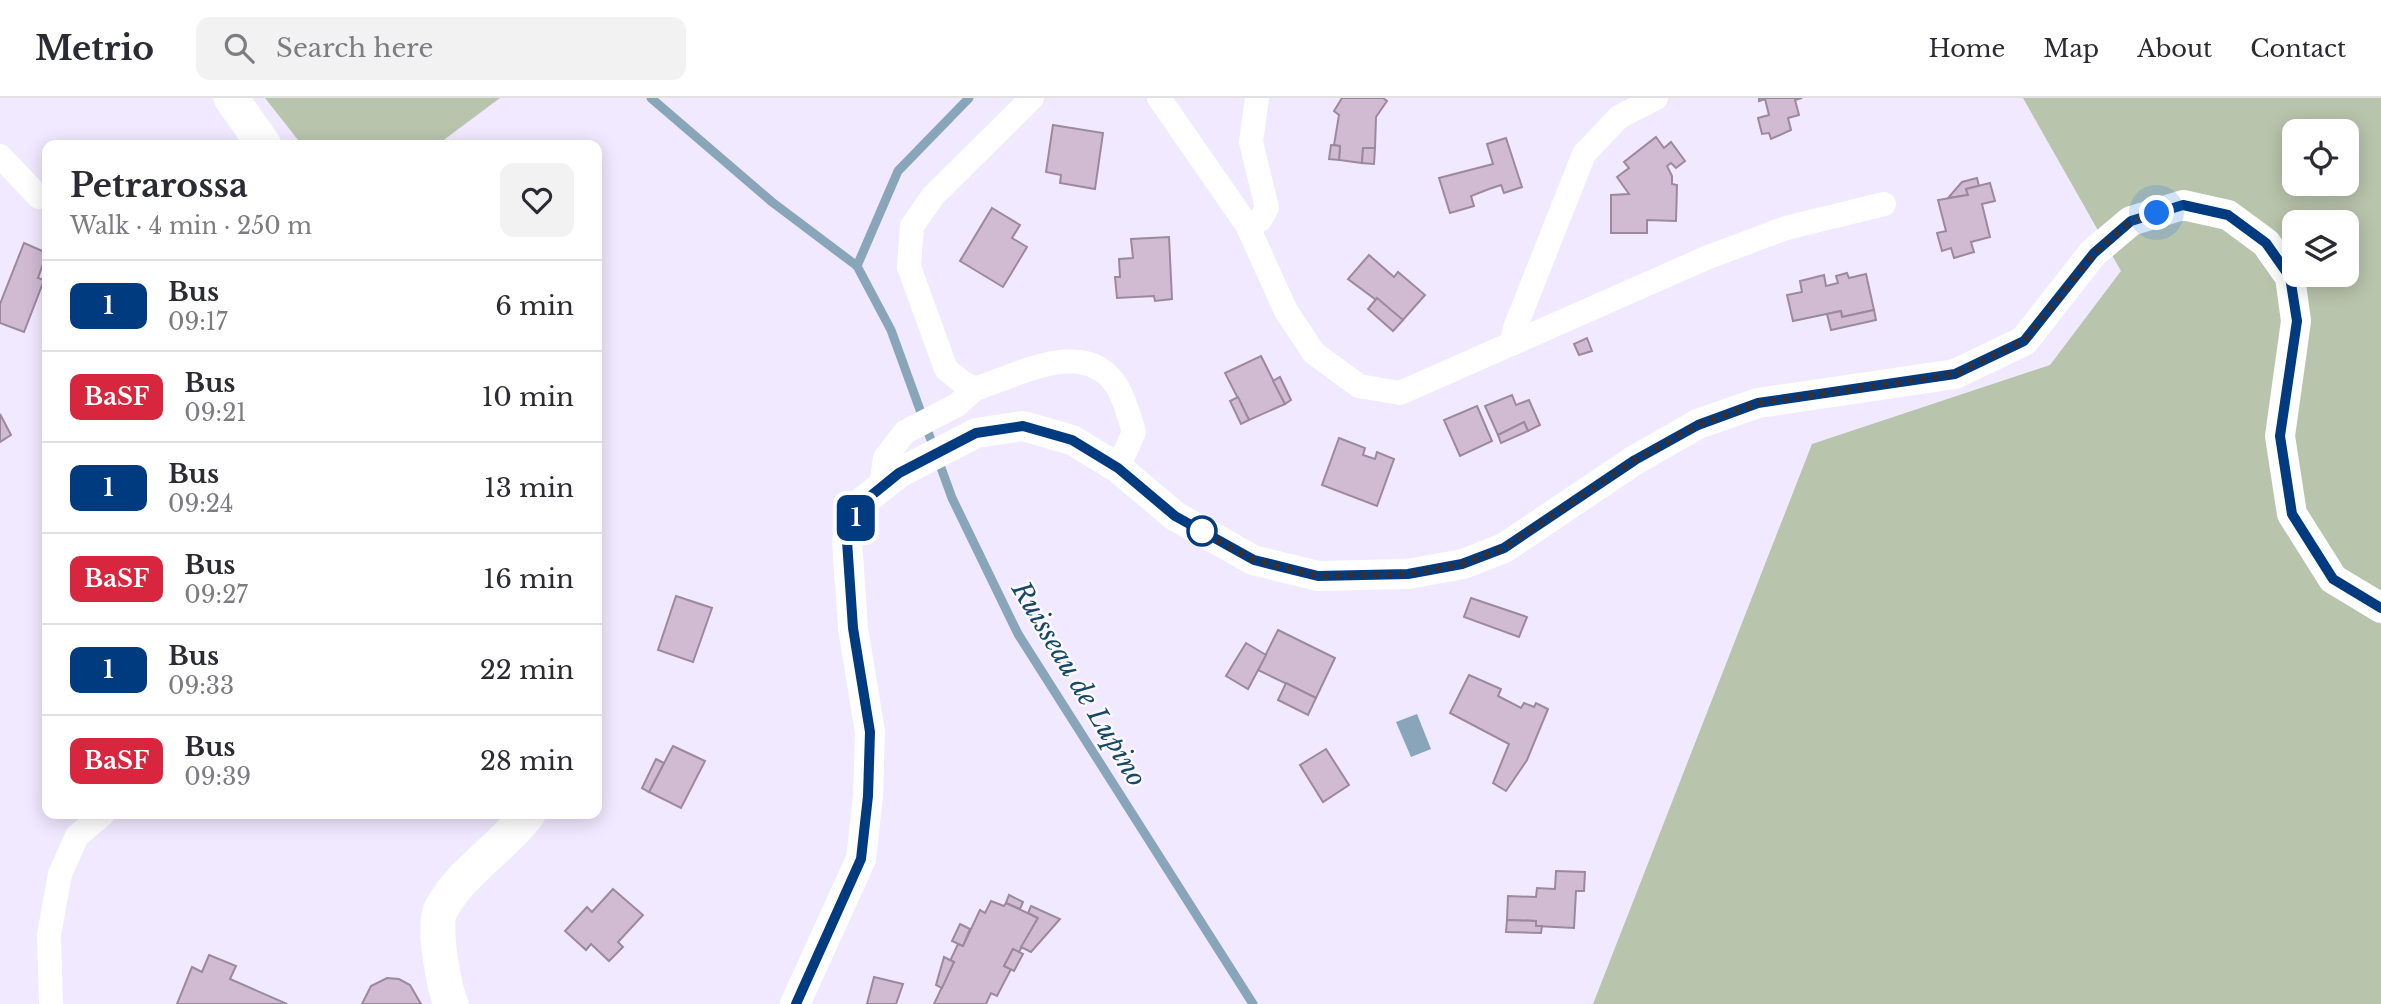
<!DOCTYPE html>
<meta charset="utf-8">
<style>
:root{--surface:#fff;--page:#f2f2f3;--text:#2b2b33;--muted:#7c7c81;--line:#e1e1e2}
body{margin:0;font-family:"Libre Baskerville",serif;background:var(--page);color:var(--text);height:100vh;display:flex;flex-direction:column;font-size:26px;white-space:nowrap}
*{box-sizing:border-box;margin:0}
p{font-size:23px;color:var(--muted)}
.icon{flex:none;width:38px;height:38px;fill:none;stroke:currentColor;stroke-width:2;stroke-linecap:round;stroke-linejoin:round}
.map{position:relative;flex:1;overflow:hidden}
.panel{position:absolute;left:42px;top:42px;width:560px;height:679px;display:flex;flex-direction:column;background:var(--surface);border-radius:14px;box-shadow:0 4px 18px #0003}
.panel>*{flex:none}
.badge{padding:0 14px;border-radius:10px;font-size:24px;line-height:46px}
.controls{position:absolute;left:2282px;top:21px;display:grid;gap:14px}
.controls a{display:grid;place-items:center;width:77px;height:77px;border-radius:14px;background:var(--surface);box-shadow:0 4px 18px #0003;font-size:35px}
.you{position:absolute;width:35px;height:35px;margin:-18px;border:5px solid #fff;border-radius:50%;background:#1a73e8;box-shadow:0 0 0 10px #1a73e833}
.map>.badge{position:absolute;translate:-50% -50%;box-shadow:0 0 0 4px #fff}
.round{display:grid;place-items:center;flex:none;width:74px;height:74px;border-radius:14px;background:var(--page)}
.head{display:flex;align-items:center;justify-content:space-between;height:119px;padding:0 28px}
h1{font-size:33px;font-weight:800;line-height:52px}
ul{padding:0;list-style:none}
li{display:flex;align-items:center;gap:21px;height:91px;padding:0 28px;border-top:2px solid var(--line)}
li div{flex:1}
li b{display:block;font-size:26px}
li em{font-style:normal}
li .badge{min-width:77px;font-weight:700;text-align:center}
header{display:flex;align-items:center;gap:42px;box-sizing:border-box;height:98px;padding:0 35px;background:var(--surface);border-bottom:2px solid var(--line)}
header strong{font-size:33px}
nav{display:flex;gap:38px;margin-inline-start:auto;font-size:24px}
.search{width:490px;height:63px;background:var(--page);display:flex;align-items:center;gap:18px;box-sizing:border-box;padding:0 24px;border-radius:14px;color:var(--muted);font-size:26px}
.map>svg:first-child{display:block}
</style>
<header>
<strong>Metrio</strong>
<div class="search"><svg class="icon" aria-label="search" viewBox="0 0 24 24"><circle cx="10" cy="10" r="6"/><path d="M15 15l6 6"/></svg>Search here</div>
<nav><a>Home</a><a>Map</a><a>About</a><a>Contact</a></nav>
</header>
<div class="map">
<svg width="2381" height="906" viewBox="0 0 2381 906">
<rect width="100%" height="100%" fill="#f1e9ff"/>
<g fill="#b9c4ac" fill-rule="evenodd">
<path d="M265 0H500L437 47H302Z"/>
<path d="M2023 0H2381V906H1593L1812 346 2050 267 2121 173ZM2294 33H2347V86H2294ZM2294 124H2347V177H2294Z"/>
</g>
<path fill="#89a5b9" d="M1417 616 1431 651 1411 659 1396 624Z"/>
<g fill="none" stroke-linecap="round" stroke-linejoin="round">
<g stroke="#89a5b9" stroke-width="9">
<path d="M651 0 772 104 857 168 891 232 952 400 1018 536 1253 906"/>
<path d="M857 168 898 73 969 0"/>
</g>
</g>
<g fill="#d1bbd3" stroke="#9c899e" stroke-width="2">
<path d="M1342 0H1383L1387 3 1376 19 1375 50H1363L1362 65 1339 62 1340 48 1334 47 1339 17 1334 13Z"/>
<path d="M1759 0H1802L1795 2 1799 17 1788 20 1791 32 1771 41 1769 35 1762 36 1758 20 1769 17 1765 1 1759 3Z"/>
<path d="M1053 27 1103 35 1095 91 1060 85 1061 77 1046 74Z"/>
<path d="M1656 39 1664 50 1671 44 1685 63 1676 70 1671 65 1667 68 1672 78V86L1677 87 1676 123 1647 122V135H1611V97L1629 96 1617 79 1629 70 1624 64Z"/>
<path d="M1506 40 1522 89 1504 95 1501 87 1489 91 1471 98 1474 108 1450 115 1439 80 1493 66 1487 46Z"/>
<path d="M1331 47 1340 48 1339 62 1329 61Z"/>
<path d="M1363 50H1375L1374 66 1362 65Z"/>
<path d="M1977 80 1979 88 1966 91 1968 97 1948 100 1962 84Z"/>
<path d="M1990 85 1995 103 1982 106 1990 139 1971 144 1974 154 1954 160 1951 150 1942 153 1937 135 1946 133 1938 102 1968 97 1966 91Z"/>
<path d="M992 110 1020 127 1012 140 1027 149 1003 189 960 163Z"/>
<path d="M1169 139 1172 201 1155 203 1154 198 1117 200 1115 179H1120L1119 161 1133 160 1131 141Z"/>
<path d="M24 145 47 155 38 180 44 182 24 234 0 225V206Z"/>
<path d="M1369 157 1394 179 1398 174 1425 197 1403 222 1348 181Z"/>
<path d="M1847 175 1849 180 1866 176 1874 212 1842 219 1841 213 1793 223 1787 197 1802 194 1800 183 1824 177 1826 188 1838 185 1836 178Z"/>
<path d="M1377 200 1403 222 1393 233 1368 211Z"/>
<path d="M1874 212 1876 222 1831 232 1827 216 1841 213 1842 219Z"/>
<path d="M1587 240 1592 253 1579 257 1574 246Z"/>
<path d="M1261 258 1285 306 1249 322 1225 275Z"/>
<path d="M1280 279 1291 302 1285 306 1273 283Z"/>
<path d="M1512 297 1516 307 1529 302 1540 327 1528 333 1524 324 1498 337 1485 308Z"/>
<path d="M1238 299 1249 322 1241 326 1230 303Z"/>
<path d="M1477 308 1492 343 1460 358 1444 322Z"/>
<path d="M0 316 11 337 0 344Z"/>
<path d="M1524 324 1528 333 1501 345 1498 337Z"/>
<path d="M1339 340 1365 350 1363 357 1375 361 1377 354 1394 361 1377 408 1322 387Z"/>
<path d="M676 498 712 510 693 564 658 552Z"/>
<path d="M1471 500 1527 519 1519 539 1464 519Z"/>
<path d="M1278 532 1335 560 1316 600 1258 572Z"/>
<path d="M1246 545 1266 557 1248 591 1226 578Z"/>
<path d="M1469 577 1501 591 1498 598 1521 610 1524 605 1534 609 1536 605 1548 611 1527 662 1506 693 1493 685 1509 646 1450 615Z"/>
<path d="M1286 585 1316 600 1308 617 1278 602Z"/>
<path d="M673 648 705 663 681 710 649 694Z"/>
<path d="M1326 651 1349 687 1323 704 1300 667Z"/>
<path d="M656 661 664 665 649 694 642 690Z"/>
<path d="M1556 773 1585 774 1584 793H1576L1574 830 1536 828V823L1507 822 1508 798 1536 799 1537 790 1555 791Z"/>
<path d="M613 791 643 817 618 844 623 849 609 863 591 846 586 852 565 833 587 809 592 814Z"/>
<path d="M1009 797 1023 804 1020 811 1006 805Z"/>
<path d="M991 803 1004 808 1006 805 1038 820 1019 854 1013 851 1004 868 1011 871 997 898 991 895 986 906H934L954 864 950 863 958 846 963 848 980 812 985 815Z"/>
<path d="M1031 808 1060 821 1031 854 1021 849 1038 820 1028 815Z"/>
<path d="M1507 822 1536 823V828H1542L1541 835 1506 834Z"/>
<path d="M960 826 970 831 963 848 952 843Z"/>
<path d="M1013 851 1023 856 1014 873 1004 868Z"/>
<path d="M209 857 236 868 230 881 287 906H177L192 869 202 874Z"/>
<path d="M944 859 954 864 942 890 936 887Z"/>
<path d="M874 879 903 886 896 906H867Z"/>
<path d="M387 880 399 881 410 887 421 906H362L371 888Z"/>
</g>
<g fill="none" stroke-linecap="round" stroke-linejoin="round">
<g stroke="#fff" stroke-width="24">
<path d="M1032 0 933 98 912 128 909 169 946 271 962 284 975 291C1018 277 1085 239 1116 287 1125 300 1129 319 1134 334L1118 370"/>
<path d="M1159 0 1247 127 1286 213 1314 255 1359 288 1400 295 1706 160 1786 130 1884 106"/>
<path d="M0 58 39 99"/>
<path d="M1247 127 1260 122 1267 110 1251 44 1257 0"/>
<path d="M1512 246 1515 230 1584 56 1619 19 1656 0"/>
<path d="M881 389 885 360 905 334 957 307 975 291"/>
<path d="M51 906 49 837 60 776 77 738 103 716"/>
</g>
<path stroke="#fff" stroke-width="30" d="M795 906 861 761 868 698 870 634 853 530 847 443 861 405 899 375 976 335 1023 328 1072 342 1118 370 1175 418 1253 462 1318 478 1408 476 1463 466 1504 450 1635 362 1698 326 1758 305 1955 276 2024 243 2093 155 2131 123 2183 107 2228 117 2266 145 2290 179 2296 223 2280 338 2292 416 2333 481 2381 510"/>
<g stroke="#fff" stroke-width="35">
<path d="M231 0 264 47"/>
<path d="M451 906C444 889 432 827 441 811 462 773 502 750 528 716"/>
</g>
</g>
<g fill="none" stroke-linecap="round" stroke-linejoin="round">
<defs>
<path id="line" d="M796 906 861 761 868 698 870 634 853 530 847 443 862 405 899 375 976 335 1023 328 1072 342 1118 370 1175 418 1254 462 1318 478 1408 476 1462 466 1504 450 1635 362 1698 327 1758 305 1955 276 2024 243 2094 155 2131 123 2183 107 2228 117 2266 145 2290 179 2297 223 2280 338 2292 416 2333 481 2381 510"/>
</defs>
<use href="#line" stroke="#fff" stroke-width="16"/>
<use href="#line" stroke="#003b80" stroke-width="10"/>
<path stroke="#34303a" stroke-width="7" stroke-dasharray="0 12.6" d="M1202 433 1194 429 1254 462 1318 478 1408 476 1462 466 1504 450 1635 362 1698 327 1758 305 1955 276 2024 243 2094 155 2131 123 2157 115"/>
</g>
<circle fill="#fff" stroke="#003b80" stroke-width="3.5" cx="1202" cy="433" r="14"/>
<g text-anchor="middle" stroke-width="5" stroke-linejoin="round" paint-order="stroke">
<g font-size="26" font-style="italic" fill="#174966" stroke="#fbf9ff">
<text transform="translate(1079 586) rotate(59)" y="9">Ruisseau de Lupino</text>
</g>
</g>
</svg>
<div class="controls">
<a><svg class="icon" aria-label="locate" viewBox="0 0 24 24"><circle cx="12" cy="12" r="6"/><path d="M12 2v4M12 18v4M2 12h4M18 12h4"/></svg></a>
<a><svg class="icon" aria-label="layers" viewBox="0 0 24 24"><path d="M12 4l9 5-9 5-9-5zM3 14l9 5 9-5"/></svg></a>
</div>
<div class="you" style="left:2157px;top:115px"></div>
<b class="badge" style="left:856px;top:420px;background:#003b80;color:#fff">1</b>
<section class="panel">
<div class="head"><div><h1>Petrarossa</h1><p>Walk · 4 min · 250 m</p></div><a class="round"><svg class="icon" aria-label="heart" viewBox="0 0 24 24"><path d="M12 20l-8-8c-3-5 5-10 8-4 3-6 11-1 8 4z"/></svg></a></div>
<ul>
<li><span class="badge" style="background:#003b80;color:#fff">1</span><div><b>Bus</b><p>09:17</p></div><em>6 min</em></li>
<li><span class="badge" style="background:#d7263d;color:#fff">BaSF</span><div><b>Bus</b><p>09:21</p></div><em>10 min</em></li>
<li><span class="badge" style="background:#003b80;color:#fff">1</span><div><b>Bus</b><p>09:24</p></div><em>13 min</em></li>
<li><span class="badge" style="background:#d7263d;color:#fff">BaSF</span><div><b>Bus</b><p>09:27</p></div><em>16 min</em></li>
<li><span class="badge" style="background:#003b80;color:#fff">1</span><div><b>Bus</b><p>09:33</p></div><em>22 min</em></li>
<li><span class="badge" style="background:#d7263d;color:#fff">BaSF</span><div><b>Bus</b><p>09:39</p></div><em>28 min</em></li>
</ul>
</section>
</div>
